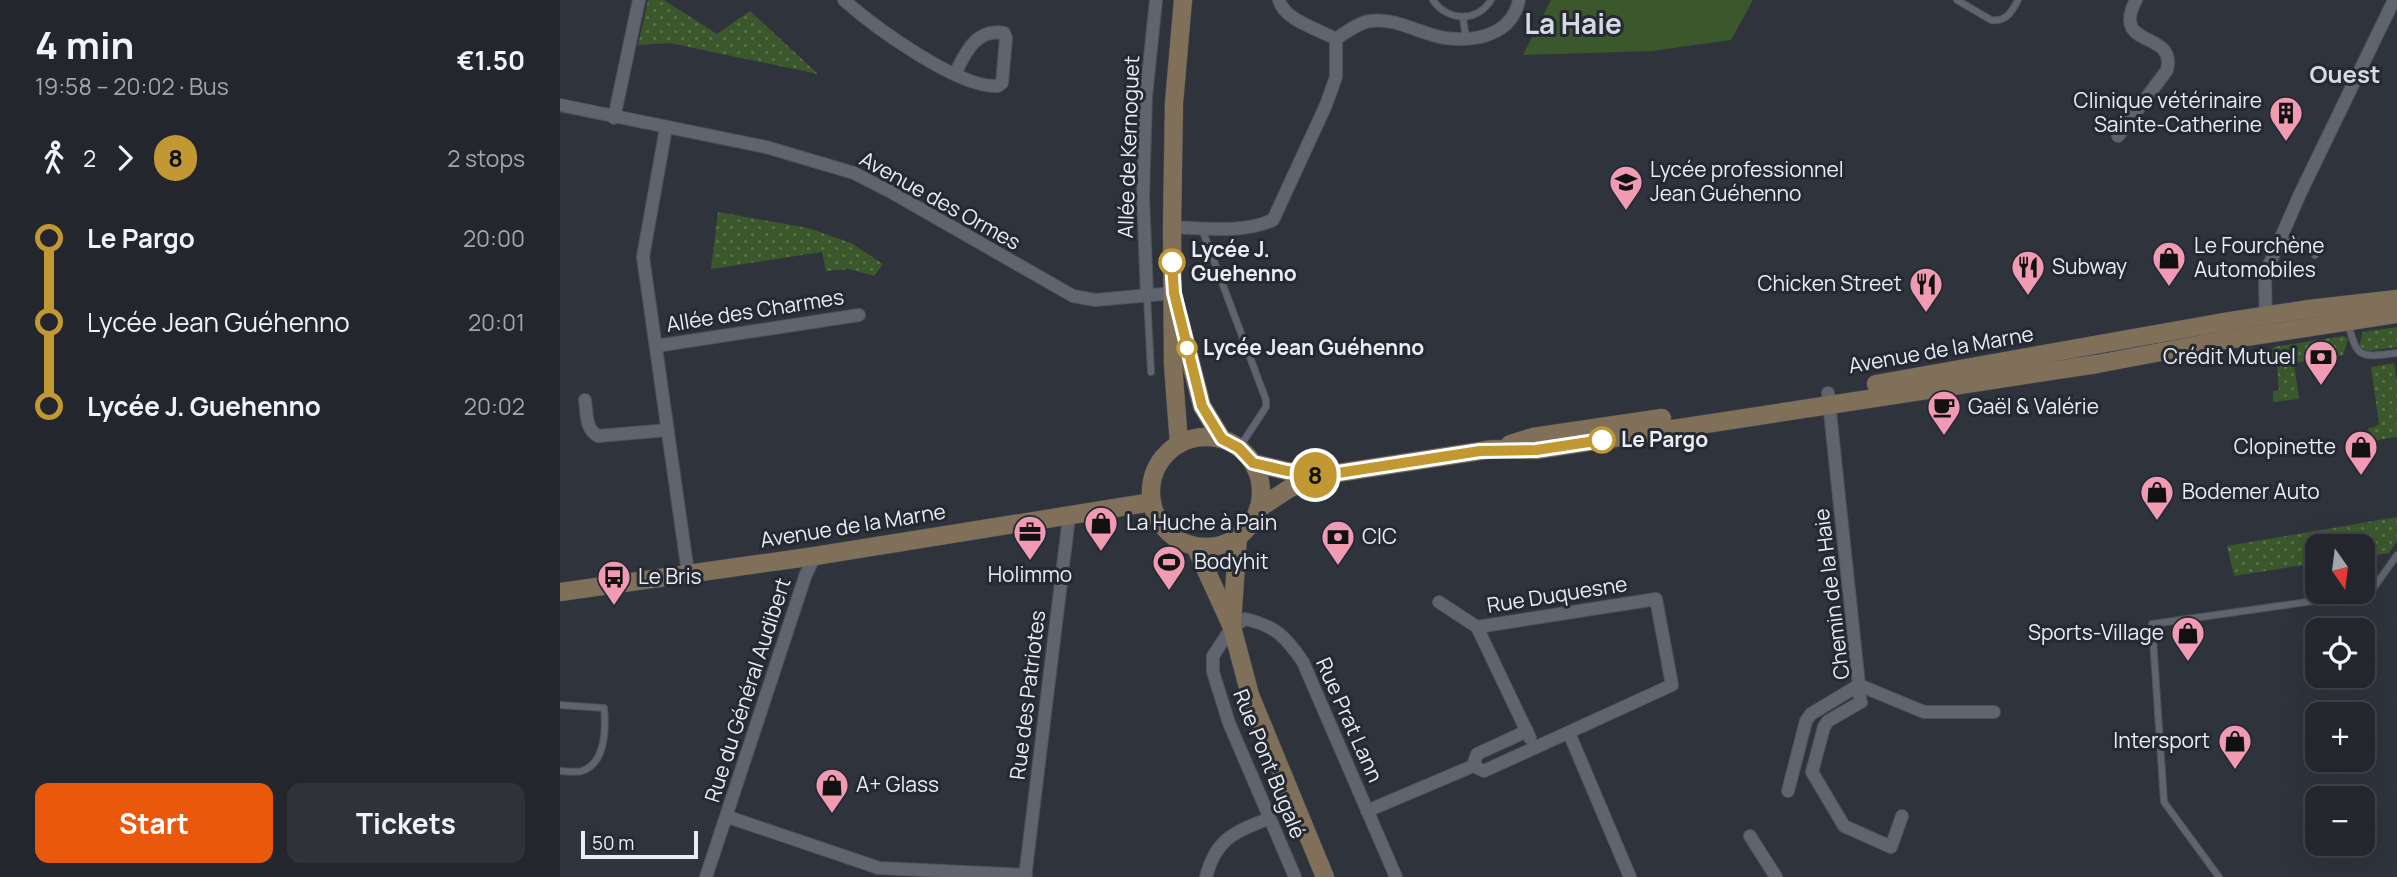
<!DOCTYPE html>
<meta charset="utf-8">
<style>
:root{--surface:#23262d;--page:#2f3239;--text:#f1f3f6;--muted:#a3a5aa;--line:#404349;--accent:#ea580c}
body{margin:0;font-family:Manrope,sans-serif;background:var(--page);color:var(--text);height:100vh;display:flex;flex-direction:column;font-size:26px;white-space:nowrap}
*{box-sizing:border-box;margin:0}
p{font-size:23px;color:var(--muted)}
.icon{flex:none;width:38px;height:38px;fill:none;stroke:currentColor;stroke-width:2;stroke-linecap:round;stroke-linejoin:round}
.map{position:relative;flex:1;overflow:hidden}
.drawer{display:flex;flex-direction:column;background:var(--surface);width:560px}
.drawer>*{flex:none}
.badge{padding:0 14px;border-radius:23px;font-size:24px;line-height:46px}
.needle{width:46px;rotate:166deg}
.fabs{position:absolute;left:1745px;top:534px;display:grid;gap:14px}
.fabs a{display:grid;place-items:center;width:70px;height:70px;border-radius:14px;background:var(--surface);box-shadow:0 7px 28px #0002,0 0 0 2px var(--line);font-size:35px}
.scale{position:absolute;left:21px;bottom:18px;width:117px;box-sizing:border-box;padding-left:7px;border:4px solid #eaedf3;border-top:0;font-size:19px;line-height:24px;white-space:nowrap;color:#eaedf3;-webkit-text-stroke:5px #252932;paint-order:stroke}
.map>.badge{position:absolute;translate:-50% -50%;box-shadow:0 0 0 4px #fff}
.legs{display:flex;align-items:center;gap:10px;height:77px;padding:0 35px;font-size:23px}
.legs p{margin-inline-start:auto}
.headline{display:flex;align-items:center;justify-content:space-between;height:119px;padding:0 35px}
h1{font-size:38px;font-weight:700;line-height:52px}
.action{display:flex;gap:14px;margin-top:auto;padding:14px 35px}
.action a{flex:1;height:80px;border-radius:14px;background:var(--accent);color:#fff;font-size:28px;font-weight:700;line-height:80px;text-align:center}
.action a+a{background:var(--page);color:var(--text)}
ul{padding:0 35px;list-style:none}
li{display:flex;align-items:center;gap:24px;height:84px;font-size:26px}
li i{display:grid;place-items:center;width:10px;height:100%;margin:0 9px;background:currentColor}
li i::after{content:'';width:18px;height:18px;margin:-9px;border:5px solid;border-radius:50%;background:var(--surface)}
li p{margin-inline-start:auto}
li:first-child i{background:linear-gradient(#0000 50%,currentColor 0)}
li:last-child i{background:linear-gradient(currentColor 50%,#0000 0)}
main{display:flex;flex:1;min-height:0}
.map>svg:first-child{display:block}
</style>
<main>
<section class="drawer">
<div class="headline"><div><h1>4 min</h1><p>19:58 – 20:02 · Bus</p></div><b>€1.50</b></div>
<div class="legs"><svg class="icon" aria-label="walk" viewBox="0 0 24 24"><circle cx="13" cy="4" r="2"/><path d="M13 8l-2 6 4 7M11 14l-3 7M7 12l3-4h3l4 4"/></svg>2<svg class="icon" aria-label="forward" viewBox="0 0 24 24"><path d="M9 5l7 7-7 7"/></svg><b class="badge" style="background:#c19831;color:#111">8</b><p>2 stops</p></div>
<ul>
<li><i style="color:#c19831"></i><b>Le Pargo</b><p>20:00</p></li>
<li><i style="color:#c19831"></i><span>Lycée Jean Guéhenno</span><p>20:01</p></li>
<li><i style="color:#c19831"></i><b>Lycée J. Guehenno</b><p>20:02</p></li>
</ul>
<div class="action"><a>Start</a><a>Tickets</a></div>
</section>
<div class="map">
<svg width="1837" height="877" viewBox="0 0 1837 877">
<defs>
<pattern id="grass-dots" width="8" height="8" patternUnits="userSpaceOnUse" patternTransform="scale(1.75)"><rect width="8" height="8" fill="#3b582c"/><path d="M2 2h.1M6 6h.1" fill="none" stroke="#58704b" stroke-width="1.8" stroke-linecap="round"/></pattern>
</defs>
<rect width="100%" height="100%" fill="#2f333c"/>
<g fill="url(#grass-dots)">
<path d="M88 0H104L157 34 190 11 258 74 110 43 78 45Z"/>
<path d="M158 212 248 228 291 243 323 264 314 276 289 269 266 271 262 252 151 269Z"/>
<path d="M1837 327V347L1807 351 1799 346 1803 332Z"/>
<path d="M1784 336 1788 339 1783 355 1734 363 1739 399 1713 402V391L1719 390 1717 364 1711 363 1713 347Z"/>
<path d="M1834 363 1837 381V437L1810 441 1808 428 1815 427 1819 424 1811 367Z"/>
<path d="M1837 517V541L1829 553 1803 557 1802 546H1757V563L1674 576 1667 546Z"/>
</g>
<path fill="#3b582c" d="M991 0H1193L1171 40 1092 51 963 55Z"/>
<g fill="none" stroke-linecap="round" stroke-linejoin="round">
<defs>
<g id="lane">
<path d="M873 0C887 21 917 23 931 0"/>
<path d="M1397 0 1431 20C1446 22 1452 12 1458 0"/>
<path d="M903 18 906 38"/>
<path d="M642 229 706 400V407L679 448"/>
<path d="M1721 242H1743L1755 255"/>
<path d="M587 296 591 372"/>
<path d="M1788 322C1797 360 1800 357 1837 353"/>
<path d="M0 705 44 708C46 728 46 763 22 771 16 773 7 771 0 771"/>
<path d="M1659 877 1604 802 1592 624 1810 593 1837 555"/>
</g>
<g id="street">
<path d="M284 0C313 26 399 89 438 86L442 83 446 38 444 33C416 28 405 53 395 74"/>
<path d="M719 0C724 20 758 29 776 39"/>
<path d="M0 105 206 147 294 173 331 192 513 296 535 300 614 293"/>
<path d="M54 118 79 0"/>
<path d="M106 128 83 257 128 573"/>
<path d="M1558 136 1607 70C1617 29 1550 50 1576 0"/>
<path d="M612 227C646 228 681 234 713 220L766 105 776 77V39C786 32 798 23 810 21 835 17 860 34 885 38 916 42 952 35 959 0"/>
<path d="M587 296 583 196 586 96 596 0"/>
<path d="M1706 323 1705 282 1709 265 1739 196 1834 0"/>
<path d="M96 346 299 315"/>
<path d="M1268 393 1299 685 1364 712H1434"/>
<path d="M25 400C27 413 25 429 38 436L108 430"/>
<path d="M879 602 917 627 970 738"/>
<path d="M1297 687 1301 702 1268 721 1264 727 1252 772 1284 826 1331 847 1342 816"/>
<path d="M1009 733 1070 877"/>
<path d="M913 766 924 771 1112 685 1096 599 917 627"/>
<path d="M1228 791 1246 721 1251 714 1299 685"/>
<path d="M807 811 913 766 917 754 967 731"/>
<path d="M168 817 319 868 466 875"/>
<path d="M1190 836 1216 877"/>
<path d="M146 877 246 574 255 556"/>
<path d="M465 877 509 517"/>
<path d="M646 877C656 838 675 832 710 818"/>
<path d="M735 877 669 723 653 672V656L672 627 685 619C716 626 726 637 743 662L836 877"/>
</g>
<g id="secondary">
<path d="M619 317 642 406 662 439"/>
<path d="M1316 384 1658 323 1749 309 1837 299"/>
<circle cx="646" cy="492" r="55"/>
<path d="M619 444 613 364 612 227 614 103 623 0"/>
<path d="M950 444 973 437 1102 418"/>
<path d="M693 463 727 471 758 475"/>
<path d="M698 509 730 488 765 475 933 449 976 450 1537 364 1659 341 1837 314"/>
<path d="M635 546 672 627 690 695 765 877"/>
<path d="M0 592 255 556 592 502"/>
<path d="M672 623 678 536"/>
</g>
</defs>
<use href="#lane" stroke="#4e5259" stroke-width="8"/>
<use href="#street" stroke="#4e5259" stroke-width="14"/>
<use href="#secondary" stroke="#4e5259" stroke-width="19"/>
<use href="#lane" stroke="#5f646e" stroke-width="6"/>
<use href="#street" stroke="#5f646e" stroke-width="12"/>
<use href="#secondary" stroke="#807059" stroke-width="18"/>
</g>
<g fill="none" stroke-linecap="round" stroke-linejoin="round">
<defs>
<path id="line-1" d="M612 262 614 293 642 406 662 439 679 448 693 463 727 471 765 475 920 451 976 450 1042 440"/>
</defs>
<use href="#line-1" stroke="#fff" stroke-width="16"/>
<use href="#line-1" stroke="#c19831" stroke-width="10"/>
</g>
<defs>
<symbol id="building-pin" viewBox="-11 -11 22 30"><path d="M0 17L-7.5 6A9.5 9.5 0 1 1 7.5 6Z" fill="#f19ab3" stroke="#252932"/><path d="M-4-6H4V6H1V3H-1V6H-4ZM-2.5-4.3h1.7v1.8h-1.7ZM.8-4.3h1.7v1.8H.8ZM-2.5-1h1.7V.8h-1.7ZM.8-1h1.7V.8H.8Z" fill="#111"/></symbol>
<symbol id="school-pin" viewBox="-11 -11 22 30"><path d="M0 17L-7.5 6A9.5 9.5 0 1 1 7.5 6Z" fill="#f19ab3" stroke="#252932"/><path d="M0-5L7-2L0 1L-7-2ZM-4 1L0 2.5L4 1V4Q0 6-4 4Z" fill="#111"/></symbol>
<symbol id="shop-pin" viewBox="-11 -11 22 30"><path d="M0 17L-7.5 6A9.5 9.5 0 1 1 7.5 6Z" fill="#f19ab3" stroke="#252932"/><path d="M-5-2.5h2.3a2.7 3.5 0 0 1 5.4 0H5L5.5 6h-11ZM-1.5-2.5h3a1.5 2.3 0 0 0-3 0Z" fill="#111"/></symbol>
<symbol id="restaurant-pin" viewBox="-11 -11 22 30"><path d="M0 17L-7.5 6A9.5 9.5 0 1 1 7.5 6Z" fill="#f19ab3" stroke="#252932"/><path d="M-5-6h1v4h1v-4h1v4h1v-4h1v5L-1.5 .5V6h-2V.5L-5-1ZM5-6V6H3V1.5H1.5Q1.5-4 5-6Z" fill="#111"/></symbol>
<symbol id="bank-pin" viewBox="-11 -11 22 30"><path d="M0 17L-7.5 6A9.5 9.5 0 1 1 7.5 6Z" fill="#f19ab3" stroke="#252932"/><path d="M-6-4H6V4H-6ZM0-2.3a2.3 2.3 0 1 0 0 4.6a2.3 2.3 0 1 0 0-4.6Z" fill="#111"/></symbol>
<symbol id="cafe-pin" viewBox="-11 -11 22 30"><path d="M0 17L-7.5 6A9.5 9.5 0 1 1 7.5 6Z" fill="#f19ab3" stroke="#252932"/><path d="M-5.5-4.5H6V0H3Q3 3.5 0 3.5H-2.5Q-5.5 3.5-5.5 0ZM3-3.2v2h1.7v-2ZM-6 4.5H4V6H-6Z" fill="#111"/></symbol>
<symbol id="office-pin" viewBox="-11 -11 22 30"><path d="M0 17L-7.5 6A9.5 9.5 0 1 1 7.5 6Z" fill="#f19ab3" stroke="#252932"/><path d="M-6-3h4V-5.5h4V-3h4V5H-6ZM-1-4.5V-3h2v-1.5ZM-6 0V1H6V0Z" fill="#111"/></symbol>
<symbol id="stadium-pin" viewBox="-11 -11 22 30"><path d="M0 17L-7.5 6A9.5 9.5 0 1 1 7.5 6Z" fill="#f19ab3" stroke="#252932"/><path d="M0-5a6.5 5 0 1 0 0 10a6.5 5 0 1 0 0-10ZM-3.5-1.8h7v3.6h-7Z" fill="#111"/></symbol>
<symbol id="bus-pin" viewBox="-11 -11 22 30"><path d="M0 17L-7.5 6A9.5 9.5 0 1 1 7.5 6Z" fill="#f19ab3" stroke="#252932"/><path d="M-5-6H5V4H4V6H2V4H-2V6H-4V4H-5ZM-3.5-4V0h7V-4ZM-3.5 1.2v1.5H-2V1.2ZM2 1.2v1.5H3.5V1.2Z" fill="#111"/></symbol>
</defs>
<g fill-rule="evenodd">
<use href="#building-pin" x="1707" y="94" width="38" height="52"/>
<use href="#school-pin" x="1047" y="163" width="38" height="52"/>
<use href="#shop-pin" x="1590" y="239" width="38" height="52"/>
<use href="#restaurant-pin" x="1449" y="248" width="38" height="52"/>
<use href="#restaurant-pin" x="1347" y="265" width="38" height="52"/>
<use href="#bank-pin" x="1742" y="338" width="38" height="52"/>
<use href="#cafe-pin" x="1365" y="388" width="38" height="52"/>
<use href="#shop-pin" x="1782" y="428" width="38" height="52"/>
<use href="#shop-pin" x="1578" y="473" width="38" height="52"/>
<use href="#shop-pin" x="522" y="504" width="38" height="52"/>
<use href="#office-pin" x="451" y="513" width="38" height="52"/>
<use href="#bank-pin" x="759" y="518" width="38" height="52"/>
<use href="#stadium-pin" x="590" y="543" width="38" height="52"/>
<use href="#bus-pin" x="35" y="558" width="38" height="52"/>
<use href="#shop-pin" x="1609" y="614" width="38" height="52"/>
<use href="#shop-pin" x="1656" y="722" width="38" height="52"/>
<use href="#shop-pin" x="253" y="766" width="38" height="52"/>
</g>
<g fill="#fff" stroke="#c19831" stroke-width="3.5">
<circle cx="612" cy="262" r="12"/>
<circle cx="627" cy="348" r="9"/>
<circle cx="1042" cy="440" r="12"/>
</g>
<g text-anchor="middle" stroke-width="6" stroke-linejoin="round" paint-order="stroke">
<g font-size="21" fill="#eaedf3" stroke="#252932" text-anchor="start">
<text x="1702" y="108" text-anchor="end">Clinique vétérinaire<tspan x="1702" dy="24">Sainte-Catherine</tspan></text>
<text x="1090" y="177">Lycée professionnel<tspan x="1090" dy="24">Jean Guéhenno</tspan></text>
<text x="1634" y="253">Le Fourchène<tspan x="1634" dy="24">Automobiles</tspan></text>
<text x="1492" y="274">Subway</text>
<text x="1342" y="291" text-anchor="end">Chicken Street</text>
<text x="1736" y="364" text-anchor="end">Crédit Mutuel</text>
<text x="1408" y="414">Gaël &amp; Valérie</text>
<text x="1776" y="454" text-anchor="end">Clopinette</text>
<text x="1622" y="499">Bodemer Auto</text>
<text x="566" y="530">La Huche à Pain</text>
<text x="802" y="544">CIC</text>
<text x="634" y="569">Bodyhit</text>
<text x="470" y="582" text-anchor="middle">Holimmo</text>
<text x="78" y="584">Le Bris</text>
<text x="1604" y="640" text-anchor="end">Sports-Village</text>
<text x="1650" y="748" text-anchor="end">Intersport</text>
<text x="296" y="792">A+ Glass</text>
</g>
<g font-size="21" fill="#eaedf3" stroke="#252932">
<text transform="translate(569 147) rotate(-88)" y="7">Allée de Kernoguet</text>
<text transform="translate(380 201) rotate(29)" y="7">Avenue des Ormes</text>
<text transform="translate(195 311) rotate(-9)" y="7">Allée des Charmes</text>
<text transform="translate(1381 350) rotate(-10)" y="7">Avenue de la Marne</text>
<text transform="translate(293 526) rotate(-9)" y="7">Avenue de la Marne</text>
<text transform="translate(1272 594) rotate(-97)" y="7">Chemin de la Haie</text>
<text transform="translate(997 595) rotate(-9)" y="7">Rue Duquesne</text>
<text transform="translate(188 690) rotate(-72)" y="7">Rue du Général Audibert</text>
<text transform="translate(468 695) rotate(-83)" y="7">Rue des Patriotes</text>
<text transform="translate(789 720) rotate(66)" y="7">Rue Prat Lann</text>
<text transform="translate(709 764) rotate(68)" y="7">Rue Pont Bugalé</text>
</g>
<g font-size="21" font-weight="bold" fill="#eaedf3" stroke="#252932" text-anchor="start">
<text x="631" y="257">Lycée J.<tspan x="631" dy="24">Guehenno</tspan></text>
<text x="643" y="355">Lycée Jean Guéhenno</text>
<text x="1061" y="447">Le Pargo</text>
</g>
<g font-size="24" font-weight="bold" fill="#d4dae6" stroke="#252932">
<text x="1785" y="83">Ouest</text>
</g>
<g font-size="28" font-weight="bold" fill="#d4dae6" stroke="#252932">
<text x="1013" y="34">La Haie</text>
</g>
</g>
</svg>
<div class="fabs">
<a><svg class="needle" viewBox="-14 -14 28 28"><path d="M0-13l5 13h-10z" fill="#e53935"/><path d="M0 13l5-13h-10z" fill="#a3a5aa"/></svg></a>
<a><svg class="icon" aria-label="locate" viewBox="0 0 24 24"><circle cx="12" cy="12" r="6"/><path d="M12 2v4M12 18v4M2 12h4M18 12h4"/></svg></a>
<a>+</a>
<a>−</a>
</div>
<div class="scale">50 m</div>
<b class="badge" style="left:755px;top:475px;background:#c19831;color:#111">8</b>
</div>
</main>
